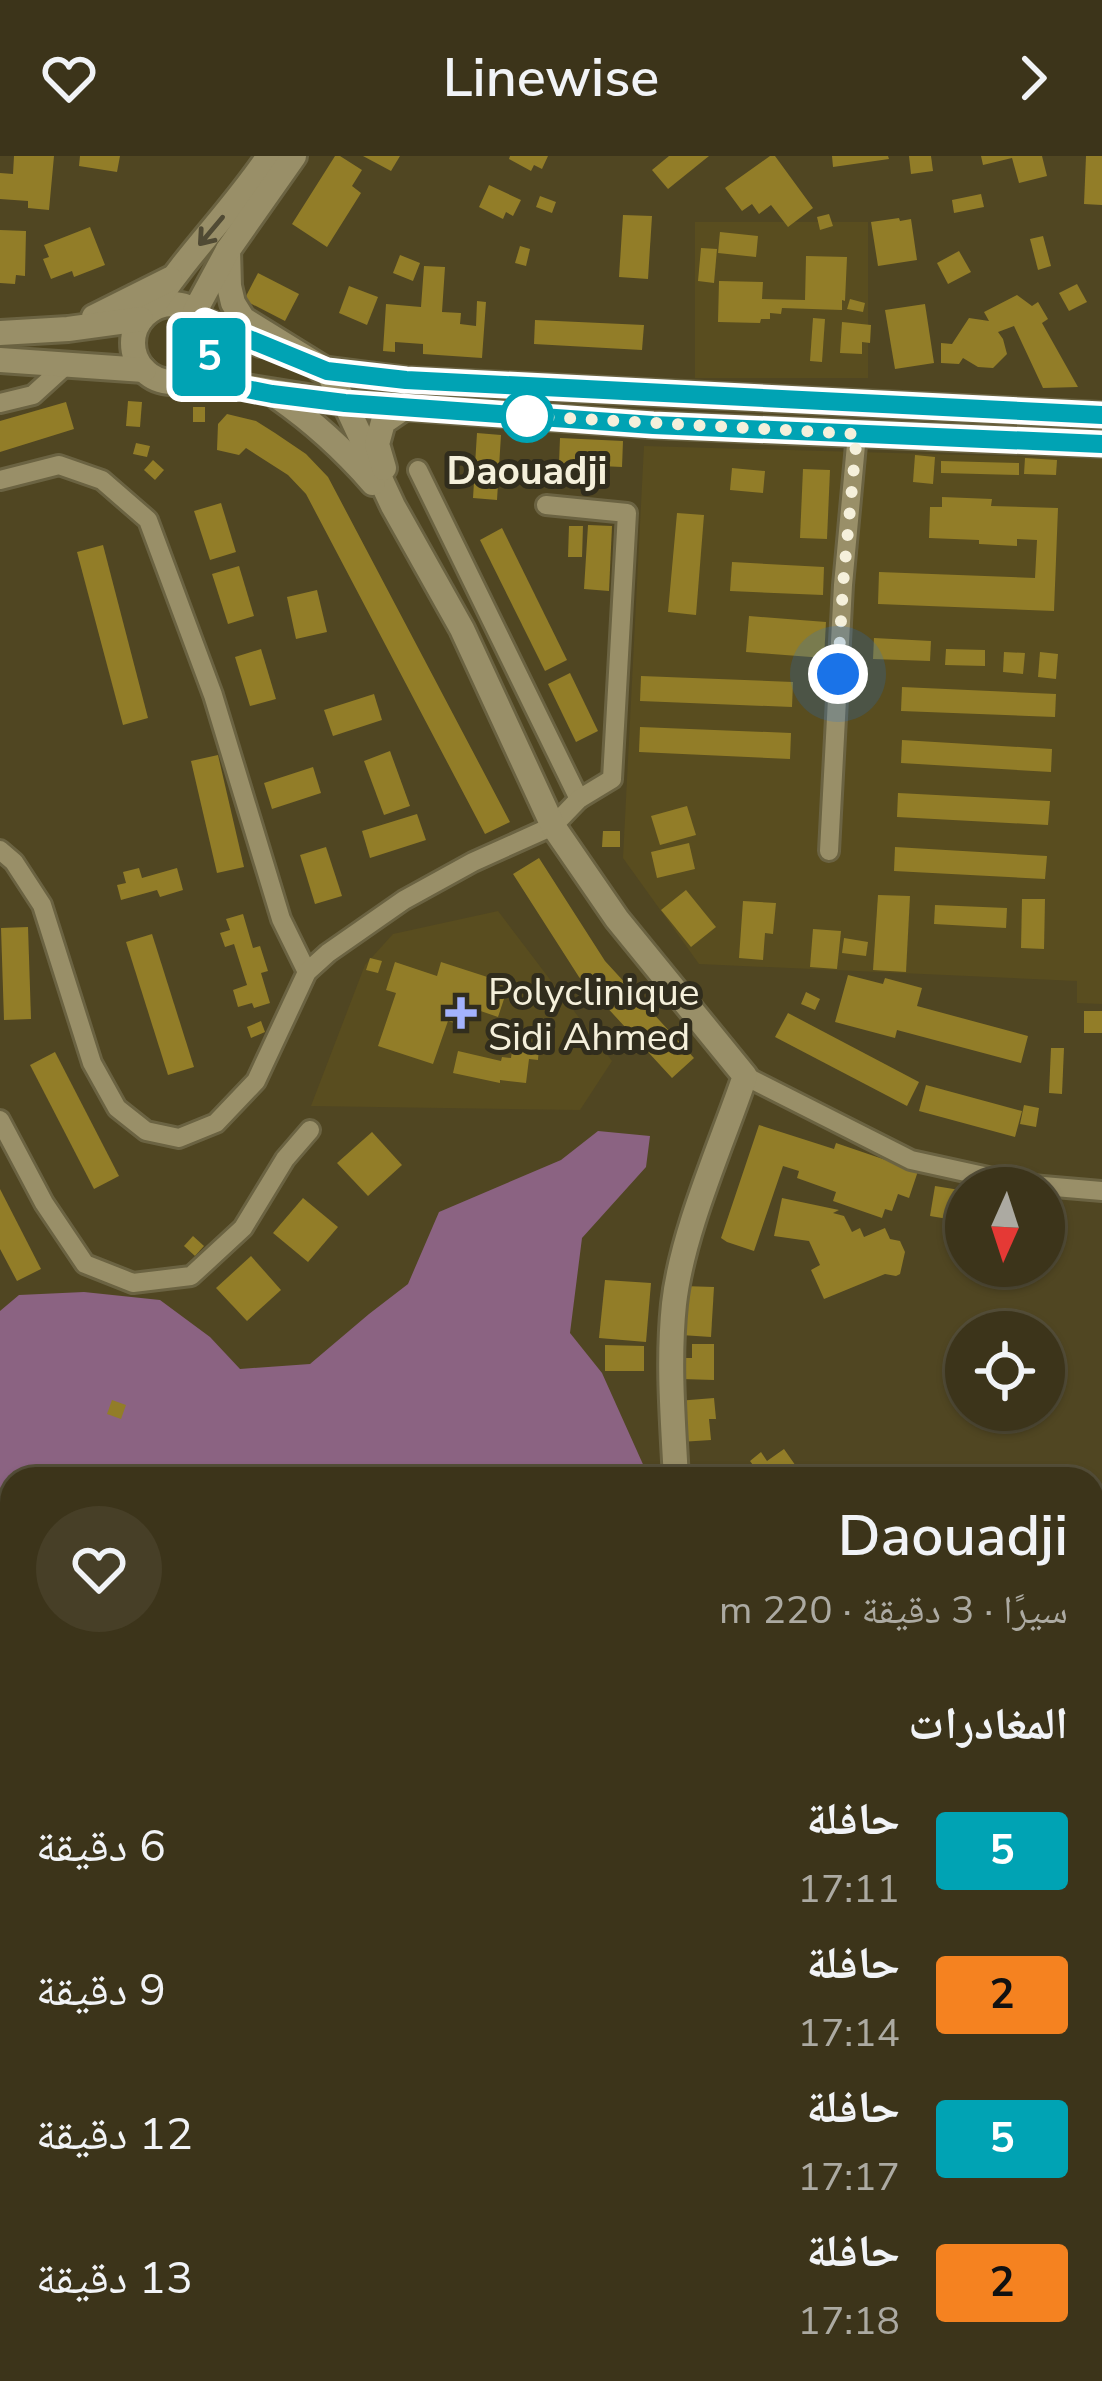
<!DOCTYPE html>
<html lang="ar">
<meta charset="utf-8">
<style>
:root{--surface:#3c341a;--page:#473f27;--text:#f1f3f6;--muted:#acaaa2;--line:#554f39}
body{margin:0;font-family:"Nunito Sans","Noto Naskh Arabic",sans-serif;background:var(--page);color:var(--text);direction:rtl;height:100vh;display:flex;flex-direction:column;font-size:45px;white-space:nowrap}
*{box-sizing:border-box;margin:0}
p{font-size:39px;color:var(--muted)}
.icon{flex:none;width:66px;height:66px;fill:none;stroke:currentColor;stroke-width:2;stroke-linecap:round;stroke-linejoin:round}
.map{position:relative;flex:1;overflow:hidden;direction:ltr}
.drawer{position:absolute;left:0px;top:1311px;width:1104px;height:915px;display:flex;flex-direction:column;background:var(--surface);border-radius:36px 36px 0 0;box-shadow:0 3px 9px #0004,0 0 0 3px var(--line);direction:rtl}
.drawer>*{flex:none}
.badge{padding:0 24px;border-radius:9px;font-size:42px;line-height:78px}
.needle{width:78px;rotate:183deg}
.fabs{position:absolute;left:945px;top:1011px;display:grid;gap:24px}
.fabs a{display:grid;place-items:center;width:120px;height:120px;border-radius:50%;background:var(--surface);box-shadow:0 3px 9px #0004,0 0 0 3px var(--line);font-size:60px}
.you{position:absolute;width:60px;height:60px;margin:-30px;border:9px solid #fff;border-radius:50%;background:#1a73e8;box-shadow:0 0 0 18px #1a73e833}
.map>.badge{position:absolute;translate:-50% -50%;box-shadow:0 0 0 6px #fff}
h2{padding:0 36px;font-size:45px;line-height:108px}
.round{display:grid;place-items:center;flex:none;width:126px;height:126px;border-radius:63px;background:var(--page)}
.summary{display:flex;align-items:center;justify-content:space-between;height:204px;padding:0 36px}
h1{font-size:57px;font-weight:600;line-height:90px}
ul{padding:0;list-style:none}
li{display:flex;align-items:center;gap:36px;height:144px;padding:0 36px}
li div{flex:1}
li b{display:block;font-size:45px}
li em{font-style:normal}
li .badge{min-width:132px;font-weight:700;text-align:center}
header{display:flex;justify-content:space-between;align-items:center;height:156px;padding:0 36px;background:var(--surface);font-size:54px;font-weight:600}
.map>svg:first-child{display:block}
</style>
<header><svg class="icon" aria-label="forward" viewBox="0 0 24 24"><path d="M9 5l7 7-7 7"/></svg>Linewise<svg class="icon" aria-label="heart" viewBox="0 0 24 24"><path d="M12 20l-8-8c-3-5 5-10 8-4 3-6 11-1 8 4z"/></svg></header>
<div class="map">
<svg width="1102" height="2225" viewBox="0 0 1102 2225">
<rect width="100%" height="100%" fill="#504622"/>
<g fill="#594d1f">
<rect x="695" y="66" width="173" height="156"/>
<path d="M644 290 1102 303V848L1077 847V825L699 808 623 702Z"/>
<path d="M498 755 612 905 580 954 311 950 365 809 393 778Z"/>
</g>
<g fill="#8b6382">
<path d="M598 975 650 980 646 1011 582 1082 570 1177 602 1217 646 1315 637 1323H12V2023L0 2031V1155L19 1139 84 1136 160 1144 210 1181 240 1213 310 1208 369 1158 408 1128 439 1056 561 1004Z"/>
<path d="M278 2214H751L752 2225H268Z"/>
</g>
<g fill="#927d28">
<path d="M14 0H54L49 54 28 52V45L0 43V17L13 18Z"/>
<path d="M80 0H120L117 16 79 10Z"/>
<path d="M335 0H340L362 14 352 30 361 37 327 91 292 68Z"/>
<path d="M363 0H400L391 15Z"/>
<path d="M510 0H548L542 13 534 9 531 15 509 3Z"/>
<path d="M669 0H709L668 33 652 14Z"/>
<path d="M770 0H775L813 52 788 71 771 49 759 58 752 48 742 55 725 32Z"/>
<path d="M832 0H888L889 3 833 11Z"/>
<path d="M909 0H931L933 15 911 18Z"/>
<path d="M981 0H1042L1047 20 1019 27 1012 2 983 9Z"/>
<path d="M1086 0H1102V49L1084 48Z"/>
<path d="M489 29 521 44 513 60 506 56 503 63 479 51Z"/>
<path d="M981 38 984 51 954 57 952 44Z"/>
<path d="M540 40 556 46 552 57 536 51Z"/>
<path d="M829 58 833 70 820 74 817 61Z"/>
<path d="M623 59 652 60 648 123 619 121Z"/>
<path d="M899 62 900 65 911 63 917 104 878 110 871 66Z"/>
<path d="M90 71 105 109 74 121 72 115 51 123 43 103 49 101 44 89Z"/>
<path d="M0 74 26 75 25 120 16 119 15 128 0 127Z"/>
<path d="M720 76 758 80 756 101 718 97Z"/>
<path d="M1043 80 1051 110 1038 114 1030 83Z"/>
<path d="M520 90 530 93 526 110 515 107Z"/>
<path d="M701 92 717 93 714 127 698 125Z"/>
<path d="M959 95 971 116 948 128 937 107Z"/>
<path d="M400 99 420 107 413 125 393 117Z"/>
<path d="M806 100 847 101 845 145 842 144V154L782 152 781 158 770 157V163H761L760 167 718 166 719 125 763 126 762 143 805 144Z"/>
<path d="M424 110 445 111 442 156 461 157 460 168 476 170 477 145 486 146 482 202 423 198V188L395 186V196L383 195 386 148 421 151Z"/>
<path d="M258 117 299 138 285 165 244 144Z"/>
<path d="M1077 128 1087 146 1069 155 1059 137Z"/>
<path d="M349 130 378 141 367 169 339 157Z"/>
<path d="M1017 139 1032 150 1038 146 1048 163 1042 167 1078 231 1043 232 1014 170 998 176 1003 183 1007 198 993 212 978 211 963 202 959 208 941 207V187L952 188 969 162 989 165 984 156Z"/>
<path d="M850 143 865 147 863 156 847 153Z"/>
<path d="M925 148 934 207 895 213 885 154Z"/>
<path d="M813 162 825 163 822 206 810 205Z"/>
<path d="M535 164 644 169 642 194 534 188Z"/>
<path d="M842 166 871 169 870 187 862 186V198L840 197Z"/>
<path d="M128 245 142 246 140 271 126 270Z"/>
<path d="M66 246 74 273 0 296V265Z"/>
<rect x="193" y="251" width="12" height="15"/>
<path d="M227 258 256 265 275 277 306 298 328 321 510 666 485 678 306 338 288 319 246 292 239 299 217 294 218 268Z"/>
<path d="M477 277 501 279 497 344 473 342Z"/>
<path d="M560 282 623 285 622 311 559 308Z"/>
<path d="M136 287 150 290 147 301 133 298Z"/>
<path d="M915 299 935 301 933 328 913 326Z"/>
<path d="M1025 302 1057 304 1056 319 1024 318Z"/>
<path d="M153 304 164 314 155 324 144 314Z"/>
<path d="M941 305 1019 307V319L941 317Z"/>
<path d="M732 312 765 315 763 337 730 334Z"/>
<path d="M803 313 830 314 827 383 800 382Z"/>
<path d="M942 341 992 343 991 350 1058 352 1054 455 878 448 879 416 1035 422 1037 384 1017 383V390L979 388V384L929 382 930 351H942Z"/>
<path d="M221 347 236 396 210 404 194 355Z"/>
<path d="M677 357 704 359 696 459 668 456Z"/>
<path d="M588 369 612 370 609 435 584 433Z"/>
<path d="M569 370H583L582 401H568Z"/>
<path d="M502 372 567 504 545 515 480 384Z"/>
<path d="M103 389 148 562 123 569 77 396Z"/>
<path d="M732 406 824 411 823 439 730 435Z"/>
<path d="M239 410 254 460 228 468 212 418Z"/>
<path d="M317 434 327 476 296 483 287 441Z"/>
<path d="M749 460 826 466 824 502 746 496Z"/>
<path d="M874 482 931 485 930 505 873 503Z"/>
<path d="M261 493 276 543 250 550 235 501Z"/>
<path d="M946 493 985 494V510L945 509Z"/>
<path d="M1004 496 1025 497 1023 518 1003 516Z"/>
<path d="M1040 496 1058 498 1056 523 1038 521Z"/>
<path d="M570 517 598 575 576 586 548 528Z"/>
<path d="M641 520 793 526 792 551 640 545Z"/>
<path d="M902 531 1056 538 1055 561 901 555Z"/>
<path d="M374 538 382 564 333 580 324 554Z"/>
<path d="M640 571 791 577 790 603 639 596Z"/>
<path d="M902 584 1052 593 1051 616 901 607Z"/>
<path d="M390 595 410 650 384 659 364 605Z"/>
<path d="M218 599 244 711 217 717 191 605Z"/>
<path d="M313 611 321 637 272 653 264 627Z"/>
<path d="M898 637 1050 645 1048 669 897 661Z"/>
<path d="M687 650 696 679 660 689 651 660Z"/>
<path d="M417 658 426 684 370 702 362 675Z"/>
<path d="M603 675H620V691H602Z"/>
<path d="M689 687 695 713 657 722 651 696Z"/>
<path d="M326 691 342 740 315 748 300 699Z"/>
<path d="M895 691 1047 700 1045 723 894 715Z"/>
<path d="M539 702 605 805 694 902 672 922 579 821 513 718Z"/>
<path d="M139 712 142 722 177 712 183 734 160 741 157 734 121 744 117 729 126 727 123 716Z"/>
<path d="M686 734 716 771 691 791 661 754Z"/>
<path d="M878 739 910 740 906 816 873 814Z"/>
<path d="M1022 743H1045L1044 793 1021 792Z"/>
<path d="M743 745 776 747 773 778 765 777 763 804 739 802Z"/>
<path d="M935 749 1007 752 1006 772 934 768Z"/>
<path d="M243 758 253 792 260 790 268 815 261 817 270 847 254 852 252 847 238 851 233 834 247 829 234 788 225 791 220 777 230 774 226 763Z"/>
<path d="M28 771 31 863 4 864 1 772Z"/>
<path d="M813 773 841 775 837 813 810 811Z"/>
<path d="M152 778 194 911 168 919 126 786Z"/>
<path d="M844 782 868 786 866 800 842 797Z"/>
<path d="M370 802 382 805 378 817 366 814Z"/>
<path d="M395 806 437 820 441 806 509 828 498 861 469 851 463 870 448 865 433 908 378 890 396 837 386 834Z"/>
<path d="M848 819 883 828 885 822 922 832 917 850 1028 880 1021 907 897 874 895 882 835 866Z"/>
<path d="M806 836 820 843 815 854 801 848Z"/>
<rect x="1084" y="855" width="18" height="22"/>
<path d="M788 857 919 926 907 950 775 881Z"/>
<path d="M261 865 265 876 251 882 247 871Z"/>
<path d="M513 887 539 890 538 904 529 903 526 927 500 924V927L453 917 458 895 501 905 502 901 511 902Z"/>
<path d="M1051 892H1064L1062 938 1049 937Z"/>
<path d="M55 896 119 1020 94 1033 30 909Z"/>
<path d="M926 929 1022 955 1015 981 919 955Z"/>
<path d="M1024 949 1039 952 1036 971 1020 968Z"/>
<path d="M759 969 834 993 836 987 918 1015 909 1042 898 1038 892 1055 885 1053 882 1062 833 1045 836 1036 797 1022 799 1015 783 1010 754 1095 727 1086 721 1082Z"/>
<path d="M372 976 402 1009 368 1040 337 1007Z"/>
<path d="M935 1030 966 1035V1066L930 1060Z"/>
<path d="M0 1033 41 1113 17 1125 0 1093Z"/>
<path d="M303 1042 338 1071 308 1106 273 1077Z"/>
<path d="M782 1042 839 1054 833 1057 844 1060 852 1076 860 1072 864 1081 885 1072 890 1083 900 1085 905 1096 900 1118 896 1120 885 1118 824 1143 811 1114 820 1109 809 1085 774 1080Z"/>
<path d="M193 1080 204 1090 195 1100 184 1090Z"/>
<path d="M251 1100 281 1134 247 1165 216 1132Z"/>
<path d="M605 1124 651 1127 646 1186 599 1182Z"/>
<path d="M683 1130 714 1131 711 1181 681 1179Z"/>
<path d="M692 1188H714V1224L681 1223V1202H692Z"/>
<path d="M605 1189 644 1190V1215H605Z"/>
<path d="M714 1242 716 1263H709L711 1284 680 1286 677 1245Z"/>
<path d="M112 1244 126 1249 121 1263 107 1258Z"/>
<path d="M784 1293 805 1323H763L750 1305 761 1296 767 1305Z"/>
<path d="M1092 1559 1102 1562V1597L1092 1594Z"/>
<path d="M1102 1775V1821L1092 1825V1779Z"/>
<path d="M1092 1921 1102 1922V1962H1092Z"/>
<path d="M99 2214H133L141 2225H84Z"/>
<path d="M890 2214H939L935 2225H886Z"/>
<path d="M1043 2214H1075L1071 2225H1027L1030 2217 1041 2221Z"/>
</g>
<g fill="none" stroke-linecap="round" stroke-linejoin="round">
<defs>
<g id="street">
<path d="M0 247 33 239 66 209"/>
<path d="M418 314 579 643"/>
<path d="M0 324 59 309 102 324 148 364 213 539 281 763 307 816"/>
<path d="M0 694 14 706 42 749 92 907 117 952 146 975 179 982 216 967 256 925 307 816 328 797 404 744 473 706 553 670 579 643 612 623 627 357 546 349"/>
<path d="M829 695 843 429 857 278"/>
<path d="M745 920 911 1004 1020 1028 1102 1035"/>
<path d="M0 964 44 1047 85 1108 133 1127 191 1120 243 1072 285 1003 310 974"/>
<path d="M1052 1323 1067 1321"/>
<path d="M1092 1643 1102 1628"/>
<path d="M1092 1686 1102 1718"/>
<path d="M0 2202 12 2207"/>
<path d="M188 2225 200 2214"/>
</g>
<g id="secondary">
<path d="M228 94 229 130 233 147 243 163 327 215 345 247 393 350 462 473 553 670 617 763 745 920C721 990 682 1076 674 1148 668 1206 673 1265 676 1323"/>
<circle cx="172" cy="187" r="39"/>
<path d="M151 154C186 99 233 54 269 0"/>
<path d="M195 155 228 94 294 0"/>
<path d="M94 161 170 123"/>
<path d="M205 165 260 188"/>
<path d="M0 177 68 173 141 163"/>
<path d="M0 204 144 214"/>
<path d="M320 213 406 224 1102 259"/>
<path d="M189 222 345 247 653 269 1102 288"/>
<path d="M279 242C315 267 344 294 373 327"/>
<path d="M384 312 377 288 383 266 405 251"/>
<path d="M1005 2225 1010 2214"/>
</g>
</defs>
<use href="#street" stroke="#6b6342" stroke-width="24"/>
<use href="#secondary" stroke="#6b6342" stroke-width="30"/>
<use href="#street" stroke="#998f68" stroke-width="18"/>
<use href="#secondary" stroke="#998f68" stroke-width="24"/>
</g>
<defs><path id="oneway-shaft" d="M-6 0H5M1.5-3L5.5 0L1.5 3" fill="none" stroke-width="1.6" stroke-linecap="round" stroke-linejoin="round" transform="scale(3)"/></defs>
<use stroke="#504a34" href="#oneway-shaft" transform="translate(211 75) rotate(130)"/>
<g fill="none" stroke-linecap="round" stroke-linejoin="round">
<defs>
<path id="line" d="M1102 259 406 224 327 215 205 165C216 189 211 207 189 222L272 238 345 247 653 269 1102 288"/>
</defs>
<use href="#line" stroke="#fff" stroke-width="27"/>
<use href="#line" stroke="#00a3b4" stroke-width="18"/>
<path stroke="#f5f0db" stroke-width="12" stroke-dasharray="0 21.6" d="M527 260 857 278 843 429 838 518"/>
</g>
<circle fill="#fff" stroke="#00a3b4" stroke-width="6" cx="527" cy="260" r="24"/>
<path fill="#a3b2fd" stroke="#312d1d" stroke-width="4.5" d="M455 839h12v12h12v12h-12v12h-12v-12h-12v-12h12z"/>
<g text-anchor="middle" stroke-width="10" stroke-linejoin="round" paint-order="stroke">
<g font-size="39" font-weight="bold" fill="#f5f0db" stroke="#312d1d">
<text x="527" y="328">Daouadji</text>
</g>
<g font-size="39" fill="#f5f0db" stroke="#312d1d" text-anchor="start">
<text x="488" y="849">Polyclinique<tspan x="488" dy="45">Sidi Ahmed</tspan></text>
</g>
</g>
</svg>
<div class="fabs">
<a><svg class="needle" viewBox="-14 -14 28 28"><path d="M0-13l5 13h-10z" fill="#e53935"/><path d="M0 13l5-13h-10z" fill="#acaaa2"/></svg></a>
<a><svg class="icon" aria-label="locate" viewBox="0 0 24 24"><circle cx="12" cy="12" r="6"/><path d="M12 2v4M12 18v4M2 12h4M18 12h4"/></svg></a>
</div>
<div class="you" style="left:838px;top:518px"></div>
<b class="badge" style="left:209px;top:201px;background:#00a3b4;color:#fff">5</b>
<section class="drawer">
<div class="summary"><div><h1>Daouadji</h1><p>سيرًا · 3 دقيقة · 220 m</p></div><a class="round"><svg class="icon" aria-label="heart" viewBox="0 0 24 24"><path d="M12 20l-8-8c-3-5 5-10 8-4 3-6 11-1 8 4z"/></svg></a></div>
<h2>المغادرات</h2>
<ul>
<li><span class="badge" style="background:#00a3b4;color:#fff">5</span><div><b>حافلة</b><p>17:11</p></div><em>6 دقيقة</em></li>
<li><span class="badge" style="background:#f58220;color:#111">2</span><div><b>حافلة</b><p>17:14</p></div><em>9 دقيقة</em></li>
<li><span class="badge" style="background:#00a3b4;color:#fff">5</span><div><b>حافلة</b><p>17:17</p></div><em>12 دقيقة</em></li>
<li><span class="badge" style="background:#f58220;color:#111">2</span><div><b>حافلة</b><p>17:18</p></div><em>13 دقيقة</em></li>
</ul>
</section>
</div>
